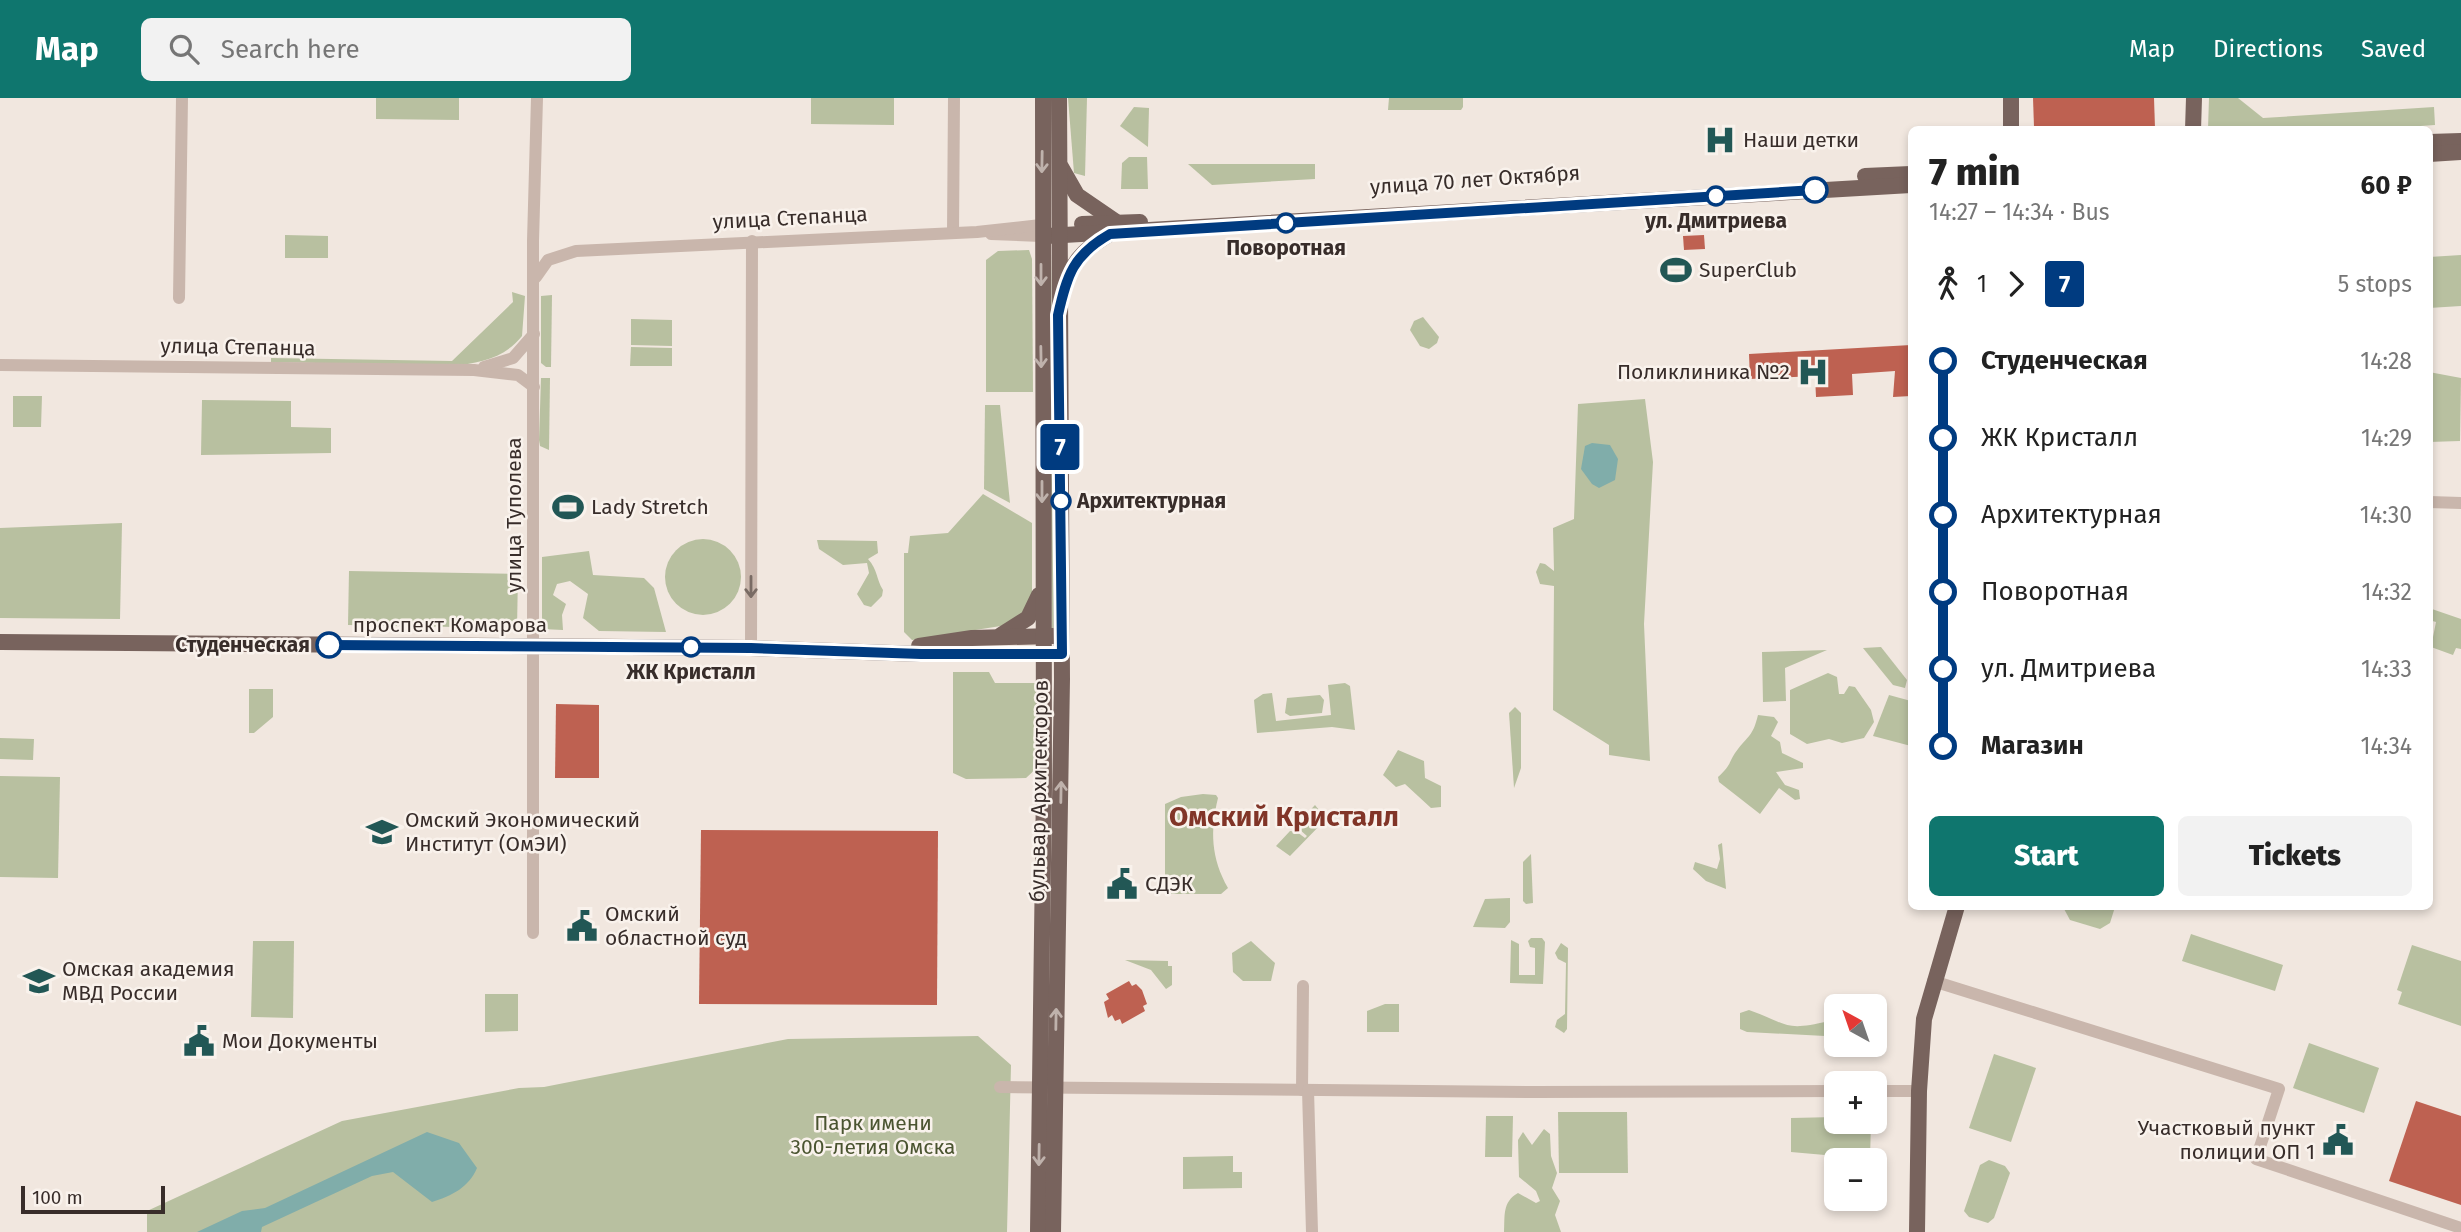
<!DOCTYPE html>
<meta charset="utf-8">
<style>
:root{--surface:#fff;--page:#f2f2f2;--text:#222;--muted:#767676;--accent:#0f766e}
body{margin:0;font-family:"Fira Sans",sans-serif;background:var(--page);color:var(--text);height:100vh;display:flex;flex-direction:column;font-size:26px;white-space:nowrap}
*{box-sizing:border-box;margin:0}
p{font-size:23px;color:var(--muted)}
.icon{flex:none;width:38px;height:38px;fill:none;stroke:currentColor;stroke-width:2;stroke-linecap:round;stroke-linejoin:round}
.map{position:relative;flex:1;overflow:hidden}
.side{position:absolute;left:1908px;top:28px;width:525px;height:784px;display:flex;flex-direction:column;background:var(--surface);border-radius:10px;box-shadow:0 4px 10px #0003}
.side>*{flex:none}
.badge{padding:0 14px;border-radius:5px;font-size:24px;line-height:46px}
.needle{width:46px;rotate:320deg}
.buttons{position:absolute;left:1824px;top:896px;display:grid;gap:14px}
.buttons a{display:grid;place-items:center;width:63px;height:63px;border-radius:10px;background:var(--surface);box-shadow:0 4px 10px #0003;font-size:35px}
.scale{position:absolute;left:21px;bottom:18px;width:144px;box-sizing:border-box;padding-left:7px;border:4px solid #382d2a;border-top:0;font-size:19px;line-height:24px;white-space:nowrap;color:#382d2a;-webkit-text-stroke:5px #f9f2ec;paint-order:stroke}
.map>.badge{position:absolute;translate:-50% -50%;box-shadow:0 0 0 4px #fff}
.legs{display:flex;align-items:center;gap:10px;height:77px;padding:0 21px;font-size:23px}
.legs p{margin-inline-start:auto}
.head{display:flex;align-items:center;justify-content:space-between;height:119px;padding:0 21px}
h1{font-size:38px;font-weight:800;line-height:52px}
.cta{display:flex;gap:14px;margin-top:auto;padding:14px 21px}
.cta a{flex:1;height:80px;border-radius:10px;background:var(--accent);color:#fff;font-size:28px;font-weight:800;line-height:80px;text-align:center}
.cta a+a{background:var(--page);color:var(--text)}
ul{padding:0 21px;list-style:none}
li{display:flex;align-items:center;gap:24px;height:77px;font-size:26px}
li i{display:grid;place-items:center;width:10px;height:100%;margin:0 9px;background:currentColor}
li i::after{content:'';width:18px;height:18px;margin:-9px;border:5px solid;border-radius:50%;background:var(--surface)}
li p{margin-inline-start:auto}
li:first-child i{background:linear-gradient(#0000 50%,currentColor 0)}
li:last-child i{background:linear-gradient(currentColor 50%,#0000 0)}
header{display:flex;align-items:center;gap:42px;box-sizing:border-box;height:98px;padding:0 35px;background:var(--accent);color:#fff}
header strong{font-size:33px}
nav{display:flex;gap:38px;margin-inline-start:auto;font-size:24px}
.search{width:490px;height:63px;background:var(--page);display:flex;align-items:center;gap:18px;box-sizing:border-box;padding:0 24px;border-radius:10px;color:var(--muted);font-size:26px}
.map>svg:first-child{display:block}
</style>
<header>
<strong>Map</strong>
<div class="search"><svg class="icon" aria-label="search" viewBox="0 0 24 24"><circle cx="10" cy="10" r="6"/><path d="M15 15l6 6"/></svg>Search here</div>
<nav><a>Map</a><a>Directions</a><a>Saved</a></nav>
</header>
<div class="map">
<svg width="2461" height="1134" viewBox="0 0 2461 1134">
<rect width="100%" height="100%" fill="#f1e7df"/>
<g fill="#b8c0a0">
<path d="M376 0H459V22L376 21Z"/>
<path d="M811 0H894V27L811 26Z"/>
<path d="M1068 0H1087L1085 78 1074 75Z"/>
<path d="M1389 0H1463V9L1461 12H1388Z"/>
<path d="M2209 0H2238L2263 20 2434 9 2435 27 2362 32 2208 31Z"/>
<path d="M1134 9 1149 10 1148 49 1120 28Z"/>
<path d="M1129 59H1147L1148 91H1121L1122 65Z"/>
<path d="M1188 66H1315V81L1212 87Z"/>
<path d="M285 137 328 138V160H285Z"/>
<path d="M1029 152 1032 161 1033 294H986V162L998 153Z"/>
<path d="M1048 154H1051L1055 533H1052Z"/>
<path d="M2461 157V208L2429 210V159Z"/>
<path d="M512 194 525 198 522 238C505 260 479 265 452 268L271 264V260L452 263 513 204Z"/>
<path d="M552 197 551 269H546L541 265V198Z"/>
<path d="M1423 219 1439 239 1437 245 1429 251 1420 248 1410 232 1414 223Z"/>
<path d="M631 221 672 222V248L631 247Z"/>
<path d="M631 249 672 250V268H630Z"/>
<path d="M2429 274 2461 280 2460 343 2429 344Z"/>
<path d="M541 280H550L549 352 540 348 539 342Z"/>
<path d="M13 298H42L41 329H13Z"/>
<path d="M1645 301 1653 364 1644 526 1650 663 1609 657V647L1553 612 1554 488 1540 486 1536 474 1540 465 1545 466 1554 473 1553 430 1574 421 1578 306Z"/>
<path d="M202 302 291 303V329L331 330V355L201 357Z"/>
<path d="M985 307H1000L1010 405 984 391Z"/>
<path d="M983 396 1032 425V502L1027 512 1007 527 912 542 904 534V455H908L910 438 948 435Z"/>
<path d="M122 425 120 521 0 520V430Z"/>
<circle cx="703" cy="479" r="38"/>
<path d="M817 442 877 443 878 455 868 461C878 472 876 481 883 492L882 498 871 509 864 507 857 496 869 475 867 465 843 467 819 451Z"/>
<path d="M589 453 593 477 644 480 654 490 666 534 599 533 583 520 588 496 570 483 557 486 553 497 566 506 562 517 563 532 542 531V459Z"/>
<path d="M349 473 518 476 517 530 348 527Z"/>
<path d="M2429 510 2461 521V551L2456 550 2453 557 2431 549 2436 524 2429 522Z"/>
<path d="M1881 549 1907 582 1905 590 1893 587 1863 550Z"/>
<path d="M1827 552 1785 570 1786 603 1763 604 1762 554Z"/>
<path d="M953 574H989L995 585H1040L1039 668 1026 680 966 681 953 675Z"/>
<path d="M1828 575 1837 579 1839 596H1844L1849 588 1855 589 1871 612 1874 624 1864 640 1842 645 1829 641 1807 646 1790 636V592Z"/>
<path d="M1345 585 1350 588 1355 632 1332 629 1257 635 1254 602 1263 596 1272 595 1276 623 1331 617 1328 587Z"/>
<path d="M249 591H273V619L254 635H249Z"/>
<path d="M1320 597 1324 602 1322 615 1290 618 1285 615 1287 600Z"/>
<path d="M1889 597 1911 603V648L1873 638Z"/>
<path d="M1515 609 1521 615V670L1514 690 1509 615Z"/>
<path d="M1758 617 1774 619 1778 624 1771 638 1780 644 1782 655 1803 665V670L1776 674 1785 687 1799 692 1800 701 1795 702 1779 690 1760 716 1719 684 1718 679C1732 667 1729 662 1738 651 1750 636 1753 637 1758 617Z"/>
<path d="M0 640 34 641 33 662 0 661Z"/>
<path d="M1398 652 1424 663 1425 680 1441 688V709L1431 710 1405 686 1396 689 1383 677Z"/>
<path d="M0 678 60 679 58 780 0 779Z"/>
<path d="M1203 696 1216 697 1218 700C1210 733 1211 760 1228 790L1221 796H1168L1165 793V706L1181 699Z"/>
<path d="M1315 707 1326 721 1290 758 1276 748 1290 733 1297 734 1305 740 1307 738 1299 731V724Z"/>
<path d="M1722 745 1726 791 1706 783 1693 771 1695 764 1717 771 1720 761 1718 747Z"/>
<path d="M1531 756 1533 805 1526 806 1523 803V764Z"/>
<path d="M1510 800V824L1505 830 1473 829 1485 801Z"/>
<path d="M2063 809V808L2115 809 2110 825 2100 831 2070 822Z"/>
<path d="M2191 836 2283 867 2275 893 2182 863Z"/>
<path d="M1531 840H1542L1545 844 1543 886 1510 885 1511 842 1519 846V877H1535V850L1530 849 1528 843Z"/>
<path d="M253 843H294L293 920 251 919Z"/>
<path d="M1251 843 1275 865 1271 883H1243L1233 874 1232 855Z"/>
<path d="M1561 845 1568 850 1567 931 1564 935 1555 929 1557 922 1565 916 1566 865 1558 861 1555 855Z"/>
<path d="M2412 847 2461 863V928L2398 906 2402 894 2397 892Z"/>
<path d="M1125 862 1168 863V868H1172V887L1166 891 1151 872Z"/>
<path d="M485 896H518V933L485 934Z"/>
<path d="M1385 906H1399V934H1367V913Z"/>
<path d="M1749 912C1789 926 1783 934 1829 923L1834 931 1825 938 1747 934 1740 931V915Z"/>
<path d="M978 938 1011 967 1007 1134H147V1113L342 1023 519 990 544 989 788 941Z"/>
<path d="M2309 945 2379 970 2364 1015 2293 990Z"/>
<path d="M1994 956 2036 970 2011 1044 1969 1030Z"/>
<path d="M1558 1014H1627L1628 1075H1559Z"/>
<path d="M1486 1018H1513L1512 1059H1485Z"/>
<path d="M1836 1019V1024H1871L1870 1061 1791 1054V1020Z"/>
<path d="M1544 1031 1550 1036 1551 1058 1557 1075 1552 1090 1560 1103 1555 1117 1561 1134H1504C1505 1118 1502 1104 1518 1095L1536 1105 1540 1103 1536 1093 1519 1079 1518 1042 1523 1034 1532 1047Z"/>
<path d="M1233 1058V1074H1242V1090L1183 1091V1059Z"/>
<path d="M1989 1062 2005 1068 2010 1075 1994 1120 1988 1125 1969 1119 1964 1113 1980 1067Z"/>
</g>
<g fill="#80adaa">
<path d="M1592 345 1610 347 1618 361 1615 382 1599 390 1592 386 1581 371 1585 348Z"/>
<path d="M427 1034 459 1045 477 1070C469 1089 452 1098 432 1104L393 1074 372 1078 262 1129 261 1134H197L242 1113 265 1110Z"/>
</g>
<g fill="#be6151">
<path d="M2033 0H2154L2155 30 2037 32 2034 29Z"/>
<path d="M1704 137 1705 151 1684 152 1683 138Z"/>
<path d="M1911 247V298L1893 299 1895 273 1852 276 1853 297 1816 299 1815 278 1750 281 1749 256Z"/>
<path d="M556 606 599 607V680H555Z"/>
<path d="M701 732 938 733 937 907 699 906Z"/>
<path d="M1129 883 1132 888 1136 886 1142 892 1147 906 1143 908 1145 913 1122 926 1120 921 1115 923 1112 917 1108 920 1104 904 1109 901 1106 896Z"/>
<path d="M2416 1003 2461 1018V1107L2389 1083Z"/>
</g>
<g fill="none" stroke-linecap="round" stroke-linejoin="round">
<g stroke="#c9b6ac" stroke-width="12">
<path d="M953 135 954 0"/>
<path d="M991 136 1041 138"/>
<path d="M536 179 548 162 576 153 977 134 1041 127"/>
<path d="M179 200 182 0"/>
<path d="M0 267 474 272 518 277 534 289"/>
<path d="M484 269 513 260 534 236"/>
<path d="M2429 404 2461 405"/>
<path d="M751 550 752 143"/>
<path d="M533 835V143L537 0"/>
<path d="M1933 883 2279 991 2256 1061 2461 1130"/>
<path d="M1000 989 1536 994 1836 993"/>
<path d="M1302 992 1303 888"/>
<path d="M1308 992 1312 1134"/>
<path d="M1874 993H1919"/>
</g>
<g stroke="#78635d" stroke-width="16">
<path d="M2011 32V0"/>
<path d="M2193 32 2194 0"/>
<path d="M2429 44 2461 43"/>
<path d="M2429 56 2461 54"/>
<path d="M1061 69 1077 97 1115 123"/>
<path d="M1865 78 1911 76"/>
<path d="M1082 126 1140 124"/>
<path d="M1047 138 1911 87"/>
<path d="M1063 194C1069 167 1084 151 1108 137"/>
<path d="M1001 537 1028 520 1039 497"/>
<path d="M0 544 751 550 921 556H1051"/>
<path d="M919 548 972 540 1053 538"/>
<path d="M1038 1134 1044 689 1043 0"/>
<path d="M1053 1134 1062 581 1059 0"/>
<path d="M1917 1134 1919 993 1924 921 1957 808"/>
</g>
</g>
<defs><path id="oneway-shaft" d="M-6 0H5M1.5-3L5.5 0L1.5 3" fill="none" stroke-width="1.6" stroke-linecap="round" stroke-linejoin="round" transform="scale(1.75)"/></defs>
<g stroke="#bfb2ac">
<use href="#oneway-shaft" transform="translate(1042 64) rotate(91)"/>
<use href="#oneway-shaft" transform="translate(1041 177) rotate(90)"/>
<use href="#oneway-shaft" transform="translate(1041 259) rotate(89)"/>
<use href="#oneway-shaft" transform="translate(1042 394) rotate(90)"/>
<use href="#oneway-shaft" transform="translate(1061 694) rotate(-89)"/>
<use href="#oneway-shaft" transform="translate(1056 921) rotate(-89)"/>
<use href="#oneway-shaft" transform="translate(1039 1057) rotate(91)"/>
</g>
<use stroke="#796b64" href="#oneway-shaft" transform="translate(751 489) rotate(90)"/>
<g fill="none" stroke-linecap="round" stroke-linejoin="round">
<defs>
<path id="line-1" d="M329 547 751 550 921 556H1062L1058 217C1067 177 1073 157 1110 136L1815 92"/>
</defs>
<use href="#line-1" stroke="#fff" stroke-width="16"/>
<use href="#line-1" stroke="#003b80" stroke-width="10"/>
</g>
<defs>
<symbol id="hospital-bare" viewBox="-9 -9 18 18"><path d="M-5-5h3v3.5h4V-5h3V5h-3V1.5h-4V5h-3Z" fill="#225755" stroke="#f9f2ec" stroke-width="2.5" paint-order="stroke"/></symbol>
<symbol id="stadium-bare" viewBox="-9 -9 18 18"><path d="M0-5a6.5 5 0 1 0 0 10a6.5 5 0 1 0 0-10ZM-3.5-1.8h7v3.6h-7Z" fill="#225755" stroke="#f9f2ec" stroke-width="2.5" paint-order="stroke"/></symbol>
<symbol id="university-bare" viewBox="-9 -9 18 18"><path d="M0-5L7-2L0 1L-7-2ZM-4 1L0 2.5L4 1V4Q0 6-4 4Z" fill="#225755" stroke="#f9f2ec" stroke-width="2.5" paint-order="stroke"/></symbol>
<symbol id="civic-bare" viewBox="-9 -9 18 18"><path d="M-.6-6.5H3V-4.5H.6V-3L4-1V1h2V6H-6V1h2V-1L-.6-3ZM-1.2 2.5V6h2.4V2.5Z" fill="#225755" stroke="#f9f2ec" stroke-width="2.5" paint-order="stroke"/></symbol>
</defs>
<g fill-rule="evenodd">
<use href="#hospital-bare" x="1698" y="20" width="44" height="44"/>
<use href="#stadium-bare" x="1654" y="150" width="44" height="44"/>
<use href="#hospital-bare" x="1791" y="252" width="44" height="44"/>
<use href="#stadium-bare" x="546" y="387" width="44" height="44"/>
<use href="#university-bare" x="360" y="712" width="44" height="44"/>
<use href="#civic-bare" x="1100" y="764" width="44" height="44"/>
<use href="#civic-bare" x="560" y="806" width="44" height="44"/>
<use href="#university-bare" x="17" y="861" width="44" height="44"/>
<use href="#civic-bare" x="177" y="921" width="44" height="44"/>
<use href="#civic-bare" x="2316" y="1020" width="44" height="44"/>
</g>
<g fill="#fff" stroke="#003b80" stroke-width="3.5">
<circle cx="1815" cy="92" r="12"/>
<circle cx="1716" cy="98" r="9"/>
<circle cx="1286" cy="125" r="9"/>
<circle cx="1061" cy="403" r="9"/>
<circle cx="329" cy="547" r="12"/>
<circle cx="691" cy="549" r="9"/>
</g>
<g text-anchor="middle" stroke-width="5" stroke-linejoin="round" paint-order="stroke">
<g font-size="21" fill="#382d2a" stroke="#f9f2ec" text-anchor="start">
<text x="1743" y="49">Наши детки</text>
<text x="1699" y="179">SuperClub</text>
<text x="1790" y="281" text-anchor="end">Поликлиника №2</text>
<text x="591" y="416">Lady Stretch</text>
<text x="405" y="729">Омский Экономический<tspan x="405" dy="24">Институт (ОмЭИ)</tspan></text>
<text x="1145" y="793">СДЭК</text>
<text x="605" y="823">Омский<tspan x="605" dy="24">областной суд</tspan></text>
<text x="62" y="878">Омская академия<tspan x="62" dy="24">МВД России</tspan></text>
<text x="222" y="950">Мои Документы</text>
<text x="2315" y="1037" text-anchor="end">Участковый пункт<tspan x="2315" dy="24">полиции ОП 1</tspan></text>
</g>
<g font-size="21" fill="#382d2a" stroke="#f9f2ec">
<text transform="translate(1475 82) rotate(-4)" y="7">улица 70 лет Октября</text>
<text transform="translate(790 120) rotate(-3)" y="7">улица Степанца</text>
<text transform="translate(238 249) rotate(1)" y="7">улица Степанца</text>
<text transform="translate(514 417) rotate(-90)" y="7">улица Туполева</text>
<text x="450" y="534">проспект Комарова</text>
<text transform="translate(1039 693) rotate(-89)" y="7">бульвар Архитекторов</text>
</g>
<g font-size="21" font-weight="bold" fill="#382d2a" stroke="#f9f2ec">
<text x="1716" y="130">ул. Дмитриева</text>
<text x="1286" y="157">Поворотная</text>
<text x="1077" y="410" text-anchor="start">Архитектурная</text>
<text x="310" y="554" text-anchor="end">Студенческая</text>
<text x="691" y="581">ЖК Кристалл</text>
</g>
<g font-size="21" fill="#4a5430" stroke="#f9f2ec">
<text x="873" y="1032">Парк имени<tspan x="873" dy="24">300-летия Омска</tspan></text>
</g>
<g font-size="28" font-weight="bold" fill="#813528" stroke="#f9f2ec">
<text x="1284" y="728">Омский Кристалл</text>
</g>
</g>
</svg>
<div class="buttons">
<a><svg class="needle" viewBox="-14 -14 28 28"><path d="M0-13l5 13h-10z" fill="#e53935"/><path d="M0 13l5-13h-10z" fill="#767676"/></svg></a>
<a>+</a>
<a>−</a>
</div>
<div class="scale">100 m</div>
<b class="badge" style="left:1060px;top:349px;background:#003b80;color:#fff">7</b>
<section class="side">
<div class="head"><div><h1>7 min</h1><p>14:27 – 14:34 · Bus</p></div><b>60 ₽</b></div>
<div class="legs"><svg class="icon" aria-label="walk" viewBox="0 0 24 24"><circle cx="13" cy="4" r="2"/><path d="M13 8l-2 6 4 7M11 14l-3 7M7 12l3-4h3l4 4"/></svg>1<svg class="icon" aria-label="forward" viewBox="0 0 24 24"><path d="M9 5l7 7-7 7"/></svg><b class="badge" style="background:#003b80;color:#fff">7</b><p>5 stops</p></div>
<ul>
<li><i style="color:#003b80"></i><b>Студенческая</b><p>14:28</p></li>
<li><i style="color:#003b80"></i><span>ЖК Кристалл</span><p>14:29</p></li>
<li><i style="color:#003b80"></i><span>Архитектурная</span><p>14:30</p></li>
<li><i style="color:#003b80"></i><span>Поворотная</span><p>14:32</p></li>
<li><i style="color:#003b80"></i><span>ул. Дмитриева</span><p>14:33</p></li>
<li><i style="color:#003b80"></i><b>Магазин</b><p>14:34</p></li>
</ul>
<div class="cta"><a>Start</a><a>Tickets</a></div>
</section>
</div>
